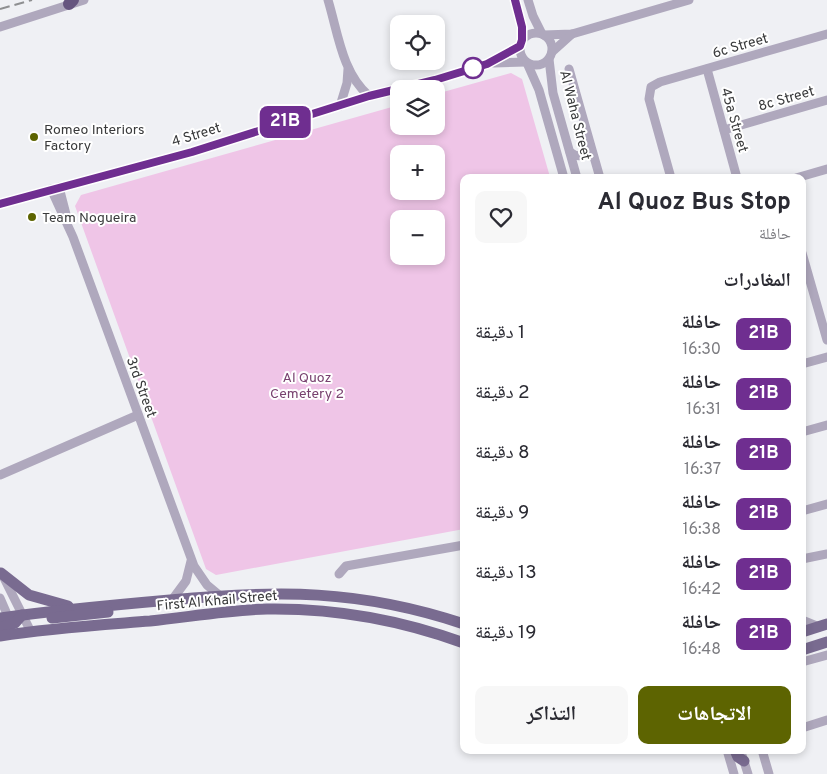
<!DOCTYPE html>
<html lang="ar">
<meta charset="utf-8">
<style>
:root{--surface:#fff;--page:#f7f7f7;--text:#2b2b33;--muted:#7c7c81;--accent:#5d6401}
body{margin:0;font-family:Overpass,"Noto Naskh Arabic",sans-serif;background:var(--page);color:var(--text);direction:rtl;height:100vh;display:flex;flex-direction:column;font-size:19px;white-space:nowrap}
*{box-sizing:border-box;margin:0}
p{font-size:16px;color:var(--muted)}
.icon{flex:none;width:28px;height:28px;fill:none;stroke:currentColor;stroke-width:2;stroke-linecap:round;stroke-linejoin:round}
.map{position:relative;flex:1;overflow:hidden;direction:ltr}
.panel{position:absolute;left:460px;top:174px;width:346px;height:580px;display:flex;flex-direction:column;background:var(--surface);border-radius:10px;box-shadow:0 2px 8px #0003;direction:rtl}
.panel>*{flex:none}
.badge{padding:0 10px;border-radius:8px;font-size:18px;line-height:32px}
.tools{position:absolute;left:390px;top:15px;display:grid;gap:10px}
.tools a{display:grid;place-items:center;width:55px;height:55px;border-radius:10px;background:var(--surface);box-shadow:0 2px 8px #0003;font-size:25px}
.map>.badge{position:absolute;translate:-50% -50%;box-shadow:0 0 0 2px #fff}
h2{padding:0 15px;font-size:19px;line-height:45px}
.round{display:grid;place-items:center;flex:none;width:52px;height:52px;border-radius:10px;background:var(--page)}
.summary{display:flex;align-items:center;justify-content:space-between;height:85px;padding:0 15px}
h1{font-size:24px;font-weight:700;line-height:38px}
.action{display:flex;gap:10px;margin-top:auto;padding:10px 15px}
.action a{flex:1;height:58px;border-radius:10px;background:var(--accent);color:#fff;font-size:20px;font-weight:700;line-height:58px;text-align:center}
.action a+a{background:var(--page);color:var(--text)}
ul{padding:0;list-style:none}
li{display:flex;align-items:center;gap:15px;height:60px;padding:0 15px}
li div{flex:1}
li b{display:block;font-size:19px}
li em{font-style:normal}
li .badge{min-width:55px;font-weight:700;text-align:center}
.map>svg:first-child{display:block}
</style>
<div class="map">
<svg width="827" height="774" viewBox="0 0 827 774">
<rect width="100%" height="100%" fill="#eff0f4"/>
<path fill="#efc5e7" fill-rule="evenodd" d="M511 73 522 79 550 177 464 178V529L216 575 206 569 75 206 81 195 399 105V126H436V94ZM399 154H436V191H399ZM399 219H436V256H399Z"/>
<g fill="none" stroke-linecap="round" stroke-linejoin="round">
<g stroke="#afa8bd" stroke-width="9">
<path d="M328 0C338 33 342 73 369 96"/>
<path d="M515 0 521 21 522 40"/>
<path d="M528 0 533 16 542 34"/>
<path d="M0 27 84 0"/>
<circle cx="536" cy="49" r="16"/>
<path d="M544 35 572 34 689 0"/>
<path d="M552 52 572 34"/>
<path d="M549 59 553 93 577 178"/>
<path d="M494 63 526 62"/>
<path d="M527 63 539 90 564 178"/>
<path d="M569 69 600 178"/>
<path d="M707 69 737 178"/>
<path d="M340 106 347 83 348 69"/>
<path d="M724 130 827 100"/>
<path d="M570 152C579 159 586 156 590 145"/>
<path d="M671 178 649 99 651 87 660 82 827 34"/>
<path d="M796 178 827 169"/>
<path d="M59 187 68 222"/>
<path d="M51 189 73 237 194 566 207 585 219 595"/>
<path d="M0 204 192 152 369 96 435 80 487 64 520 46"/>
<path d="M802 253 827 340"/>
<path d="M802 364 827 357"/>
<path d="M802 432 827 425"/>
<path d="M0 475 138 415"/>
<path d="M802 511 827 504"/>
<path d="M802 559 827 554"/>
<path d="M339 574 346 566 464 545"/>
<path d="M3 576 31 632"/>
<path d="M0 598 10 621"/>
<path d="M172 600 186 581 191 561"/>
<path d="M802 620 819 627"/>
<path d="M802 662 827 655"/>
<path d="M802 728 827 720"/>
<path d="M727 750 734 774"/>
<path d="M762 750 769 774"/>
<path d="M742 755 748 774"/>
</g>
<g stroke="#796b90" stroke-width="11">
<path d="M1 573 29 595 68 606"/>
<path d="M0 618C57 610 113 605 170 600 278 590 359 589 464 624"/>
<path d="M52 618 108 612"/>
<path d="M0 628 15 623 22 615"/>
<path d="M802 632 827 624"/>
<path d="M0 636C50 628 100 625 150 621 189 617 228 610 267 609 334 608 401 620 464 643"/>
<path d="M802 650 827 642"/>
<path d="M735 750 738 757 744 761"/>
</g>
<path stroke="#66557f" stroke-width="12" d="M69 4 73 0"/>
<path stroke="#8e8f91" stroke-width="2" stroke-dasharray="10 5" stroke-linecap="butt" d="M0 9 32 0"/>
</g>
<g fill="none" stroke-linecap="round" stroke-linejoin="round">
<defs>
<path id="line" d="M0 204 192 152 369 96 435 80 487 64 520 46 522 40V27L515 0"/>
</defs>
<use href="#line" stroke="#fff" stroke-width="11"/>
<use href="#line" stroke="#6f2e90" stroke-width="8"/>
</g>
<circle fill="#fff" stroke="#6f2e90" stroke-width="2.5" cx="473" cy="68" r="10"/>
<g fill="#5d6401" stroke="#fff" stroke-width="2">
<circle cx="34" cy="137" r="5"/>
<circle cx="32" cy="217" r="5"/>
</g>
<g text-anchor="middle" stroke-width="4" stroke-linejoin="round" paint-order="stroke">
<g font-size="14" fill="#393a3b" stroke="#fff">
<text transform="translate(740 45) rotate(-16)" y="5">6c Street</text>
<text transform="translate(786 98) rotate(-16)" y="5">8c Street</text>
<text transform="translate(576 115) rotate(76)" y="5">Al Waha Street</text>
<text transform="translate(735 120) rotate(74)" y="5">45a Street</text>
<text transform="translate(196 134) rotate(-17)" y="5">4 Street</text>
<text transform="translate(142 387) rotate(70)" y="5">3rd Street</text>
<text transform="translate(217 600) rotate(-5)" y="5">First Al Khail Street</text>
</g>
<g font-size="14" fill="#393a3b" stroke="#fff" text-anchor="start">
<text x="44" y="134">Romeo Interiors<tspan x="44" dy="16">Factory</tspan></text>
<text x="42" y="222">Team Nogueira</text>
</g>
<g font-size="14" fill="#78416f" stroke="#fff">
<text x="307" y="382">Al Quoz<tspan x="307" dy="16">Cemetery 2</tspan></text>
</g>
</g>
</svg>
<div class="tools">
<a><svg class="icon" aria-label="locate" viewBox="0 0 24 24"><circle cx="12" cy="12" r="6"/><path d="M12 2v4M12 18v4M2 12h4M18 12h4"/></svg></a>
<a><svg class="icon" aria-label="layers" viewBox="0 0 24 24"><path d="M12 4l9 5-9 5-9-5zM3 14l9 5 9-5"/></svg></a>
<a>+</a>
<a>−</a>
</div>
<b class="badge" style="left:285px;top:122px;background:#6f2e90;color:#fff">21B</b>
<section class="panel">
<div class="summary"><div><h1>Al Quoz Bus Stop</h1><p>حافلة</p></div><a class="round"><svg class="icon" aria-label="heart" viewBox="0 0 24 24"><path d="M12 20l-8-8c-3-5 5-10 8-4 3-6 11-1 8 4z"/></svg></a></div>
<h2>المغادرات</h2>
<ul>
<li><span class="badge" style="background:#6f2e90;color:#fff">21B</span><div><b>حافلة</b><p>16:30</p></div><em>1 دقيقة</em></li>
<li><span class="badge" style="background:#6f2e90;color:#fff">21B</span><div><b>حافلة</b><p>16:31</p></div><em>2 دقيقة</em></li>
<li><span class="badge" style="background:#6f2e90;color:#fff">21B</span><div><b>حافلة</b><p>16:37</p></div><em>8 دقيقة</em></li>
<li><span class="badge" style="background:#6f2e90;color:#fff">21B</span><div><b>حافلة</b><p>16:38</p></div><em>9 دقيقة</em></li>
<li><span class="badge" style="background:#6f2e90;color:#fff">21B</span><div><b>حافلة</b><p>16:42</p></div><em>13 دقيقة</em></li>
<li><span class="badge" style="background:#6f2e90;color:#fff">21B</span><div><b>حافلة</b><p>16:48</p></div><em>19 دقيقة</em></li>
</ul>
<div class="action"><a>الاتجاهات</a><a>التذاكر</a></div>
</section>
</div>
